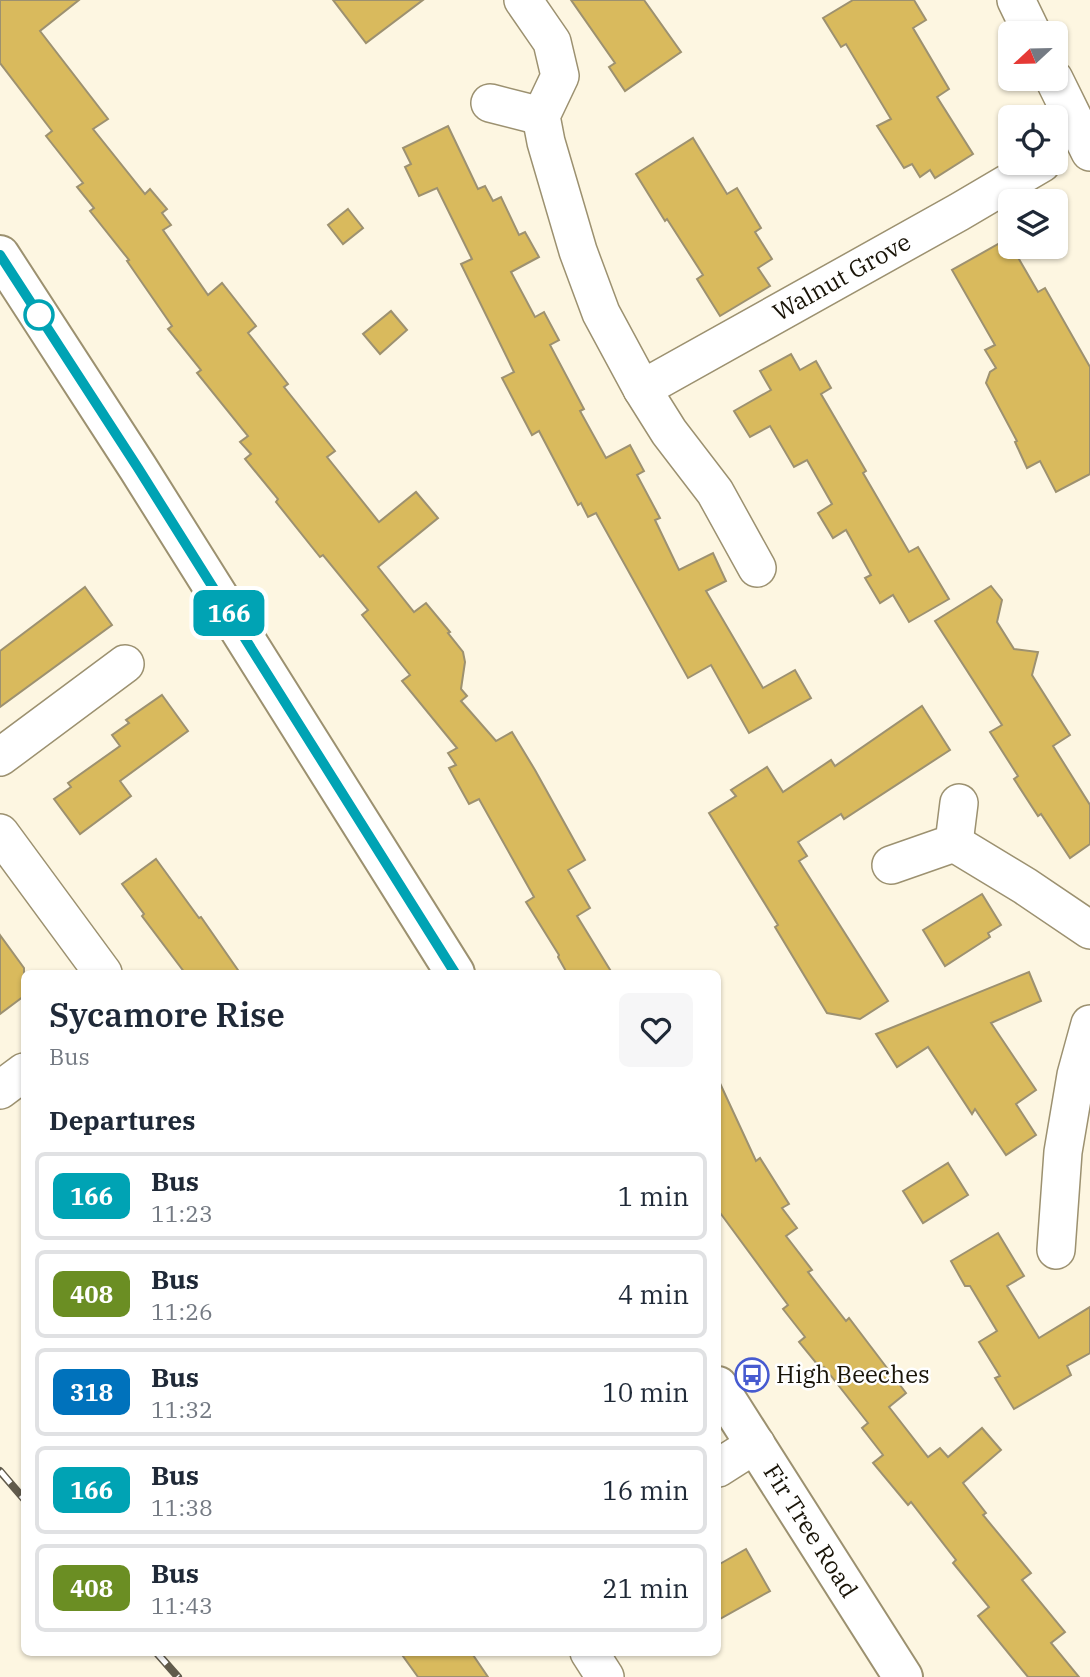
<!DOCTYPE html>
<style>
:root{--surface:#fff;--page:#f6f6f7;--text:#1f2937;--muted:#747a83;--line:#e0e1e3}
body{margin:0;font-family:"IBM Plex Serif",serif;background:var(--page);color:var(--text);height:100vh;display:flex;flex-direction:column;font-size:26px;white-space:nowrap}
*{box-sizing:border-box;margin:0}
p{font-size:23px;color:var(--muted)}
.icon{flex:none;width:38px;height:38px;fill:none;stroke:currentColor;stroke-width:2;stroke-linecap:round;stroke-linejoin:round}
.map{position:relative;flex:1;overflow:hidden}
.drawer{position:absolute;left:21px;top:970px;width:700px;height:686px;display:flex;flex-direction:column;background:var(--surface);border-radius:10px;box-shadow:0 2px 5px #0004}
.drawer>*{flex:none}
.badge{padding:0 14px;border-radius:10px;font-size:24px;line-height:46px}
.needle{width:46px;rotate:248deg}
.controls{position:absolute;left:998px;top:21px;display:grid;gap:14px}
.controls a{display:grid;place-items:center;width:70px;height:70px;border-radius:10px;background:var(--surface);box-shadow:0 2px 5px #0004;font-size:35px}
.map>.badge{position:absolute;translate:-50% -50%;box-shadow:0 0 0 4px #fff}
h2{padding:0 28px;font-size:26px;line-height:63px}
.round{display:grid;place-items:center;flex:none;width:74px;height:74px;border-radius:10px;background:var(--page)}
.overview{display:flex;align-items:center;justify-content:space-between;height:119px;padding:0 28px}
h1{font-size:33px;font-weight:600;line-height:52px}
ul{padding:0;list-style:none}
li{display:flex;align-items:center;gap:21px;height:88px;margin:0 14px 10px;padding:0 14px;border:4px solid var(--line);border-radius:10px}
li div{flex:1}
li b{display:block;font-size:26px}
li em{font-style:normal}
li .badge{min-width:77px;font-weight:700;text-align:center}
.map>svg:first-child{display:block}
</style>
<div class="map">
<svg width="1090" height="1677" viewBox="0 0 1090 1677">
<rect width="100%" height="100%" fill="#fdf6e1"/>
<g fill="#d9ba5d" stroke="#9d9170" stroke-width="2">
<path d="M0 0H79L40 31 108 119 93 129 145 194 150 189 167 209 162 213 171 225 163 230 208 295 222 283 256 326 248 333 288 384 284 387 335 451 327 457 379 522 416 492 438 518 378 567 414 612 426 603 450 632 448 633 463 652 465 662 461 689 467 696 461 701 496 741 512 732 535 770 585 860 568 870 590 908 577 916 612 973H567L558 957 559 955 526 902 534 897 479 799 469 804 449 768 456 765 448 753 457 748 402 681 410 675 362 615 368 610 323 555 320 557 276 502 278 499 245 459 251 454 240 442 248 436 197 373 201 370 168 329 172 326 127 261 129 260 90 211 94 208 77 187 83 183 46 136 52 131 0 63Z"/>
<path d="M333 0H423L366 43Z"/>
<path d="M571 0H644L681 52 625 91 609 67 615 63Z"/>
<path d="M853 0H914L926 20 913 28 949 89 937 97 973 154 935 178 930 170 920 177 912 164 904 168 877 126 891 119 846 44 841 47 823 18Z"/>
<path d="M448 126 478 189 485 186 493 201 501 197 519 235 525 232 539 257 511 272 535 317 544 312 559 340 550 345 584 409 580 411 606 458 630 445 644 471 637 475 660 518 655 520 679 570 713 553 726 581 706 591 763 688 795 670 811 698 749 733 711 665 688 678 596 513 588 517 581 503 578 505 539 431 532 435 502 378 514 372 461 264 472 259 437 188 419 196 405 167 411 164 403 148Z"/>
<path d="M693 138 727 194 737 188 761 228 755 232 772 259 758 268 770 286 720 316 697 279 703 275 667 219 665 221 636 174Z"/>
<path d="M348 209 363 228 343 244 328 225Z"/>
<path d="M1007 239 1010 247H1012L1038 292 1045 288 1090 367V474L1056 492 1040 461 1027 468 1015 442 1017 441 986 383 990 372 996 368 985 350 995 345 952 270Z"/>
<path d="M391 311 407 330 380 354 363 334Z"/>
<path d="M791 354 800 370 816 361 831 388 821 394 866 471 863 473 909 552 918 547 949 599 909 622 893 595 880 603 865 578 871 575 846 530 833 538 818 513 832 504 807 460 794 467 770 426 750 437 734 411 771 390 760 371Z"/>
<path d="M991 586 1002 600 997 622 1014 649 1038 652 1032 675 1070 735 1053 746 1090 805V844L1070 858 1041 814 1038 816 1014 779 1018 776 990 732 1002 725 935 621Z"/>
<path d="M85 587 112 625 0 707V651Z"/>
<path d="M162 695 188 731 120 781 131 796 80 834 54 799 71 787 68 783 120 746 112 735 129 723 126 720Z"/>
<path d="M922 706 950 750 844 819 841 814 798 842 807 856 799 861 888 1001 860 1019 827 1013 775 927 778 925 709 813 736 796 731 790 767 767 783 792 831 760 835 766Z"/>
<path d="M156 859 199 918 201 917 240 973H185L142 916 144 914 122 884Z"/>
<path d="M982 894 1001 925 988 933 990 937 945 966 923 930Z"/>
<path d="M0 935 24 968V996L0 1014Z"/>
<path d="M1029 972 1041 1001 991 1023 1036 1090 1016 1104 1036 1135 1006 1155 975 1109 972 1114 928 1047 897 1067 876 1034Z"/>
<path d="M718 1079 756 1161 760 1158 789 1204 782 1208 797 1228 786 1236 812 1270 808 1272 846 1321 849 1318 906 1393 889 1407 928 1457 940 1448 948 1457 982 1428 1001 1450 963 1483 986 1513 983 1515 1031 1573 1022 1580 1065 1632 1051 1643 1079 1677H1028L978 1616 989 1607 953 1563 956 1560 911 1502 908 1505 873 1463 883 1455 862 1428 868 1423 824 1367 821 1369 799 1342 805 1337 783 1309 788 1305 718 1210Z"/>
<path d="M948 1163 968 1195 923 1223 903 1191Z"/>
<path d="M998 1233 1024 1276 1007 1286 1039 1338 1090 1307V1353L1067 1366 1071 1375 1014 1409 995 1378 1000 1376 979 1342 997 1331 970 1286H965L951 1261Z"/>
<path d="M746 1549 770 1591 718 1620V1565Z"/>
<path d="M400 1652H471L488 1677H418Z"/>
</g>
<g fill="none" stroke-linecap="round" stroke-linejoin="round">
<defs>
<g id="minor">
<path d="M523 0 552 42 560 76 541 116 546 142 578 251 601 313 642 389 669 432 715 492 757 568"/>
<path d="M1016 0 1032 33"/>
<path d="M1054 79 1090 152"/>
<path d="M490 103 541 116"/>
<path id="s1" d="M642 389 959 212 1042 163"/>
<path d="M0 757 125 664"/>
<path d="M0 833 103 973"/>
<path d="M954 843 1025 886 1090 930"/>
<path d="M891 865 954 843 959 803"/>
<path d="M0 1090 24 1072"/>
<path d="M1056 1250 1063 1152 1076 1075 1090 1024"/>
<path d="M718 1468 756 1444"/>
<path d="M589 1652 605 1677"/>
</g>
<g id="major">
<path d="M0 255 138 468 455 973"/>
<path id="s2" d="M718 1386 903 1677"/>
</g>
</defs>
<use href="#minor" stroke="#9c9170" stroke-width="40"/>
<use href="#major" stroke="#9c9170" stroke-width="42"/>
<use href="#minor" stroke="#fff" stroke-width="37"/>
<use href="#major" stroke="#fff" stroke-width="38"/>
<defs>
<g id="rail">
<path d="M0 1471 24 1499"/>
<path d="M156 1652 178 1677"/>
</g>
</defs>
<use href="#rail" stroke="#615b4c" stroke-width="8"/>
<use href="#rail" stroke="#fff" stroke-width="5" stroke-dasharray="16" stroke-linecap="butt"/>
</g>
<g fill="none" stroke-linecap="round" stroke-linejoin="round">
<defs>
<path id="line" d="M0 255 138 468 455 973"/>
</defs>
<use href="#line" stroke="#fff" stroke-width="16"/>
<use href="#line" stroke="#00a3b4" stroke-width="10"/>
</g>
<defs>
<symbol id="bus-ring" viewBox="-11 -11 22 22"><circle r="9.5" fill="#fff" stroke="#475bd0" stroke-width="1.5"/><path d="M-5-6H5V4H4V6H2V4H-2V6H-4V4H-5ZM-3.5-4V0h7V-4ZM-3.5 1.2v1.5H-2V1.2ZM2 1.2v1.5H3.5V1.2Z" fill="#475bd0"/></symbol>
</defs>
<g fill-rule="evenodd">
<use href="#bus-ring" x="733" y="1356" width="38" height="38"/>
</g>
<circle fill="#fff" stroke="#00a3b4" stroke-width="3.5" cx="39" cy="315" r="14"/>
<g text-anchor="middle" stroke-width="5" stroke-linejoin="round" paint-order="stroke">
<g font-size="24" fill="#191408" stroke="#fff">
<text dy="8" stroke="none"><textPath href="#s1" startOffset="229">Walnut Grove</textPath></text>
<text dy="8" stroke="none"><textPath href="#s2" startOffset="172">Fir Tree Road</textPath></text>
</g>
<g font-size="24" fill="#191408" stroke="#fff" text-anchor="start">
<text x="776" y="1383">High Beeches</text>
</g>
</g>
</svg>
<div class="controls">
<a><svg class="needle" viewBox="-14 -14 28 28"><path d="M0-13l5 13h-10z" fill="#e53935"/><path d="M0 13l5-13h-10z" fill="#747a83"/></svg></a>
<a><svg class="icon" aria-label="locate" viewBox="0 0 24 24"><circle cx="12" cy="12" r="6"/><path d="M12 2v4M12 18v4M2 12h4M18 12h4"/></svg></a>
<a><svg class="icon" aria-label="layers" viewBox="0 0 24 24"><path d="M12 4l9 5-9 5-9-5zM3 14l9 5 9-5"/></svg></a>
</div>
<b class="badge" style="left:229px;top:613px;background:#00a3b4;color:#fff">166</b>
<section class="drawer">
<div class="overview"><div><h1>Sycamore Rise</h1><p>Bus</p></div><a class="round"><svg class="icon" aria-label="heart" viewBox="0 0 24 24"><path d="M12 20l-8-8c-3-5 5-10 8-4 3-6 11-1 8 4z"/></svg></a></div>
<h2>Departures</h2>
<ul>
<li><span class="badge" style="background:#00a3b4;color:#fff">166</span><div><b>Bus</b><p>11:23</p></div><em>1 min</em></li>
<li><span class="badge" style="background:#6b8e23;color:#fff">408</span><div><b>Bus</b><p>11:26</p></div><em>4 min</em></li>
<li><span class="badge" style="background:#0072bc;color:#fff">318</span><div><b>Bus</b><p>11:32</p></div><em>10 min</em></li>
<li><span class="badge" style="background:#00a3b4;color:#fff">166</span><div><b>Bus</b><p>11:38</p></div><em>16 min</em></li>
<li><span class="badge" style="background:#6b8e23;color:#fff">408</span><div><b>Bus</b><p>11:43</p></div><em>21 min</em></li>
</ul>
</section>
</div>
